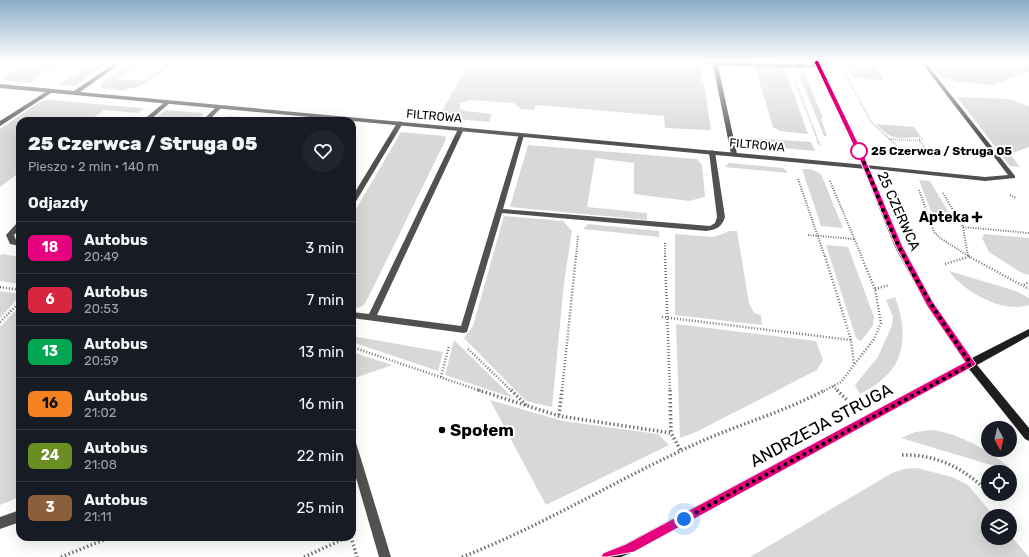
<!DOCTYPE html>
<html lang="pl">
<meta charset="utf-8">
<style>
:root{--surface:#171b24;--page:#20242c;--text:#f1f3f6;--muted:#9ea1a6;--line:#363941}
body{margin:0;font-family:Rubik,sans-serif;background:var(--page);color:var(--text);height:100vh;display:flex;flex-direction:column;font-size:15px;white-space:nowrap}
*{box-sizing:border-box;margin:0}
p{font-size:13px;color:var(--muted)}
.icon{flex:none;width:22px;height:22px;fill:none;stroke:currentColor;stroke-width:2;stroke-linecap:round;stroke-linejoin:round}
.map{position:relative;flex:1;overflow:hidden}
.panel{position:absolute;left:16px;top:117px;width:340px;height:424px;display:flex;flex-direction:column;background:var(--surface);border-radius:12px;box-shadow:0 4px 16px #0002}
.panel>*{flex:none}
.badge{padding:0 8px;border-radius:6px;font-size:14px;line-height:26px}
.needle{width:26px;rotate:172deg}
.buttons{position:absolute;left:981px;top:421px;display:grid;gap:8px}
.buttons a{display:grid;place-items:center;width:36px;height:36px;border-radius:50%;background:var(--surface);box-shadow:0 4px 16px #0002;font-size:20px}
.you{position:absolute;width:20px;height:20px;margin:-10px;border:3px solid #fff;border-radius:50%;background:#1a73e8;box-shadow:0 0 0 6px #1a73e833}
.map>.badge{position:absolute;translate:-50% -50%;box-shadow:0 0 0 2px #fff}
h2{padding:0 12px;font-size:15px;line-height:36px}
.round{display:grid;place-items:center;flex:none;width:42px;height:42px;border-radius:21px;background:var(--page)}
.headline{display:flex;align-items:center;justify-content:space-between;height:68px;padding:0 12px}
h1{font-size:19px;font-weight:800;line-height:30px}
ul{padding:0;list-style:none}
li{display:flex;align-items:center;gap:12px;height:52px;padding:0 12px;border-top:1px solid var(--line)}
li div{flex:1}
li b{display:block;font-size:15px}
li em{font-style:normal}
li .badge{min-width:44px;font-weight:700;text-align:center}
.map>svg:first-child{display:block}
</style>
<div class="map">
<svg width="1029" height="557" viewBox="0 0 1029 557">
<rect width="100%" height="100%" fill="#fff"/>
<g fill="#d8d8d8">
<path d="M31 62H63L38 75 31 83 0 80Z"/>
<path d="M98 62H110L74 86 58 85Z"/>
<path d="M133 62H141L118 79 144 81 169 62H176L138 87 124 90 103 89 100 85Z"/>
<path d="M469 62H640L692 64 700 67 701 79 704 84 711 130 665 128 664 116 536 105 534 110 521 109 514 103 471 100 460 103V109L465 111 492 114 489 122 439 117Z"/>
<path d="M845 62H873L884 80 853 78Z"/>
<path d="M929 62H1022L1029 64V72L993 85 960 82 942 77Z"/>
<path d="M755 67H784L808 134 780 131 773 127Z"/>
<path d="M796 67H802L823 118H821L827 136H824Z"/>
<path d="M957 97 1010 99 1027 106H1029V147L1010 154 1020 167 1010 166Z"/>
<path d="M49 100 144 108 138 113 104 110 89 121H20V172L0 187V129L40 102Z"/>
<path d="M166 110 202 113 203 114 198 121H150Z"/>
<path d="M230 116 285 121 219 120 224 117Z"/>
<path d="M876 124 914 127 921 137C898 137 894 143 876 124Z"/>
<path d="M401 132 445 136 446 139 369 296 363 306 352 309V216Z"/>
<path d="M750 138 811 142 815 151 752 145Z"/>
<path d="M528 145 697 159 702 165 705 197 689 201 634 194V163L595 158 587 207 647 213V220L510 207Z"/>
<path d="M729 163 783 168 788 173 725 167Z"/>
<path d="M802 169H811L821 174 843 228 821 226Z"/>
<path d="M919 180 930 181 953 220 934 219Z"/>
<path d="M504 216 563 221 572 231 564 283 552 407 526 401 464 338 473 326Z"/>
<path d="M588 224 659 231V237L583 229Z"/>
<path d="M730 231H737L749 303 754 313 761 315 762 325 675 315V234L714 237Z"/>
<path d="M984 234 1029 238V275L1022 273 989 252 982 238Z"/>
<path d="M826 245 848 247 874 317 873 325 861 341 856 338Z"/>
<path d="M2 254 20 257V284L0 281V256Z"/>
<path d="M949 271 1016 291 1029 298V305C1003 314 964 292 949 271Z"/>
<path d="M0 291 20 294V296L0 318Z"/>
<path d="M895 297C905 323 908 355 886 376 878 384 869 389 860 394L855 385 878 357 892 325 893 317 886 300Z"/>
<path d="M20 306V497L0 505V327Z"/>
<path d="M676 324 816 341 823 360 817 370 696 432 680 438Z"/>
<path d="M352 336 443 352 438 371 352 342Z"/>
<path d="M454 340 513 398 445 375Z"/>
<path d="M352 352 392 365 352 379Z"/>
<path d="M490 400 563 421 658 434 669 445 546 505Z"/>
<path d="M933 430C962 435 986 449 1009 467L1004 469 901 438 915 432Z"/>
<path d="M917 468 952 477 968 485 994 516H988V538H1010V535L1029 557H750L892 473 904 469Z"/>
</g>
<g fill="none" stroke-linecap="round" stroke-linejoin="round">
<g stroke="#737373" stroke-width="1.5" stroke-dasharray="0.5 1.5" stroke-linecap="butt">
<path d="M839 62 871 122 895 144 898 149"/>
<path d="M1027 62 1029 63"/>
<path d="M796 83 820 146"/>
<path d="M889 139 920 141"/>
<path d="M922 139H919L925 149"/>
</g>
<g stroke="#737373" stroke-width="2" stroke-dasharray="1 1.5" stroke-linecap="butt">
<path d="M897 148 899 152"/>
<path d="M925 148 927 152"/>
<path d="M798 179 825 257"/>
<path d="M830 181 862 257"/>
<path d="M919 190 934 232 940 238 970 257"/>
<path d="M943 193 963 227 968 256"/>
<path d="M1010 195 1016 198"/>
<path d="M963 227 1029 233"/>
<path d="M808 235 854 239"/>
<path d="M665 243V257"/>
<path d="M576 257 578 235"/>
</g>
<g stroke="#737373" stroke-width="2.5" stroke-dasharray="1 2" stroke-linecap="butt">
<path d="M665 256 670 391"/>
<path d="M825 256 851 340"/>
<path d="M968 256 1029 289"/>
<path d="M945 264 968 257"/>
<path d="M1024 285 1029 282"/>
<path d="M0 287 20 290"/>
<path d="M875 289 889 285"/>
<path d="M662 317 851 340 854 364"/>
<path d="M0 322 20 302"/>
<path d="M352 347 481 391"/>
<path d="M468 349 512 391"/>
<path d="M441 377 449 346"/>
<path d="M833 386 838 391"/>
<path d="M562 391 576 256"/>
<path d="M824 391 841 382 874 339 881 323 875 289 861 256"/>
</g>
<g stroke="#737373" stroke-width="3.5" stroke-dasharray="1.5 2.5" stroke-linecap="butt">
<path d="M478 390 559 416 671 433 681 451"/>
<path d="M511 390 527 406"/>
<path d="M670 390 671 433"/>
<path d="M837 390 848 401"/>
<path d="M559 415 562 390"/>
<path d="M902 455C936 454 964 468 988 492"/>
<path d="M990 494 993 498"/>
<path d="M351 537 357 557"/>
<path d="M61 557 111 537"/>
<path d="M304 557 348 537"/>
<path d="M462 557C545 525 621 477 702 441 743 423 786 411 825 390"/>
</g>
<g fill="#515151" fill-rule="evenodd">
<path d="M700 62 819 64 822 66 819 68 718 66 737 154 734 156 731 154 713 65 700 63Z"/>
<path d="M921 62H925L1015 176V178L985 181 864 168V166L866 165 985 177 1008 175Z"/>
<path d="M49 90 54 91 0 126V121Z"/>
<path d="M166 101 171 102 149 121H142Z"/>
<path d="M218 105 223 106 208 121H202Z"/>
<path d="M400 121 403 123 355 203 352 205V197L397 123Z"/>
<path d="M461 127 464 129 377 315 461 326 519 134 521 133 524 135 503 209 710 226 715 223 717 217 709 152 712 150 715 152 725 217C722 227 716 230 706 231L502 213 467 332 464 333 352 318V312L369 314 458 129Z"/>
<path d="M17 223H20V229L14 235 16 240H20V246L10 244 6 235Z"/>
<path d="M352 441 356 443 357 446 391 557H379L352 464Z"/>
<path d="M20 510V522L0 529V517Z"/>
</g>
<path fill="#515151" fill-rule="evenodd" d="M117 62H122L80 92 866 165 869 167 866 169 0 88V84L74 91Z"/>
<path fill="#1e1e1e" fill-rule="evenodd" d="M815 62H819L862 151 903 247 933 302 972 358 1029 329V336L977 365 1029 428V441L1025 439 969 369 633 552 621 557H601L603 553 625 544 965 362 927 306 895 247 856 151Z"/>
</g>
<linearGradient id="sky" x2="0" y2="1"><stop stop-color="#8baccb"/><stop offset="0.44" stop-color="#fff"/><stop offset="1" stop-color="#fff" stop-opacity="0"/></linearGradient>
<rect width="1029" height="140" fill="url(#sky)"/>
<path fill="#e6007e" stroke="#fff" d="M817 60 819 62 862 151 903 247 933 302 976 364 974 366 634 552 607 557H601L603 553 626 544 965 362 927 306 896 247 856 151 814 62Z"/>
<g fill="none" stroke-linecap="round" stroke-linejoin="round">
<path stroke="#000" stroke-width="4" stroke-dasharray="0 7.2" d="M684 519 971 364C944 326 920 288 899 247 884 216 873 182 859 151"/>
</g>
<circle fill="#fff" stroke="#e6007e" stroke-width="2" cx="859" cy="151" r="8"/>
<g fill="#000" stroke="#fff" stroke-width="1.5">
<path d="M975 211h4v4h4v4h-4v4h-4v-4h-4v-4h4z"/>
<circle cx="442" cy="430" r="4"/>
</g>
<g text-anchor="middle" stroke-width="4" stroke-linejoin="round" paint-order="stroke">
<g font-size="12" fill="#000" stroke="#fff">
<text transform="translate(434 116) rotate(5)" y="4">FILTROWA</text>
<text transform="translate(757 145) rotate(5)" y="4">FILTROWA</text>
</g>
<g font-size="12" font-weight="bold" fill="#000" stroke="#fff" text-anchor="start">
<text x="871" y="155">25 Czerwca / Struga 05</text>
</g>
<g font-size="14" fill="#000" stroke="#fff">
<text transform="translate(899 211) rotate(66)" y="5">25 CZERWCA</text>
</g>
<g font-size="14" font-weight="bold" fill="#000" stroke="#fff" text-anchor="end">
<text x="969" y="222">Apteka</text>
</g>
<g font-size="17" fill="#000" stroke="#fff">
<text transform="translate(821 425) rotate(-28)" y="6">ANDRZEJA STRUGA</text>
</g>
<g font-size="17" font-weight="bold" fill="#000" stroke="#fff" text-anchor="start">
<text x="450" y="436">Społem</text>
</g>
</g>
</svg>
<div class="buttons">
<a><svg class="needle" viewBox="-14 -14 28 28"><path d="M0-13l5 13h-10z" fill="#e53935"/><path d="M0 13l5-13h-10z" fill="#9ea1a6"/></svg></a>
<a><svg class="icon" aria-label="locate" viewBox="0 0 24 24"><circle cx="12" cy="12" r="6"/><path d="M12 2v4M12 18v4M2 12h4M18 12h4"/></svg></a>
<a><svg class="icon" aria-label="layers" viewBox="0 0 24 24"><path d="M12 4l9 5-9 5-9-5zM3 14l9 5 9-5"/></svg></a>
</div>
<div class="you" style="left:684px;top:519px"></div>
<section class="panel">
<div class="headline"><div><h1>25 Czerwca / Struga 05</h1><p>Pieszo · 2 min · 140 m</p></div><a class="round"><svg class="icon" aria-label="heart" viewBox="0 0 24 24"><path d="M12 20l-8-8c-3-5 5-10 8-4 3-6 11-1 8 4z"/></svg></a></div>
<h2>Odjazdy</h2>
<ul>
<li><span class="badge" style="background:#e6007e;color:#fff">18</span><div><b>Autobus</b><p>20:49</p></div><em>3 min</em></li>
<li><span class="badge" style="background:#d7263d;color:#fff">6</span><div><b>Autobus</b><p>20:53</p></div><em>7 min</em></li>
<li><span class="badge" style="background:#00a651;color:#fff">13</span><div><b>Autobus</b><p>20:59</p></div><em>13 min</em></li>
<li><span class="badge" style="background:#f58220;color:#111">16</span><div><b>Autobus</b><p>21:02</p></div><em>16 min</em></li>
<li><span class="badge" style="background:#6b8e23;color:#fff">24</span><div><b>Autobus</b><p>21:08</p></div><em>22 min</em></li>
<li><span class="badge" style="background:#8b5e3c;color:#fff">3</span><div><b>Autobus</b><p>21:11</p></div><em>25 min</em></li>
</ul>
</section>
</div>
